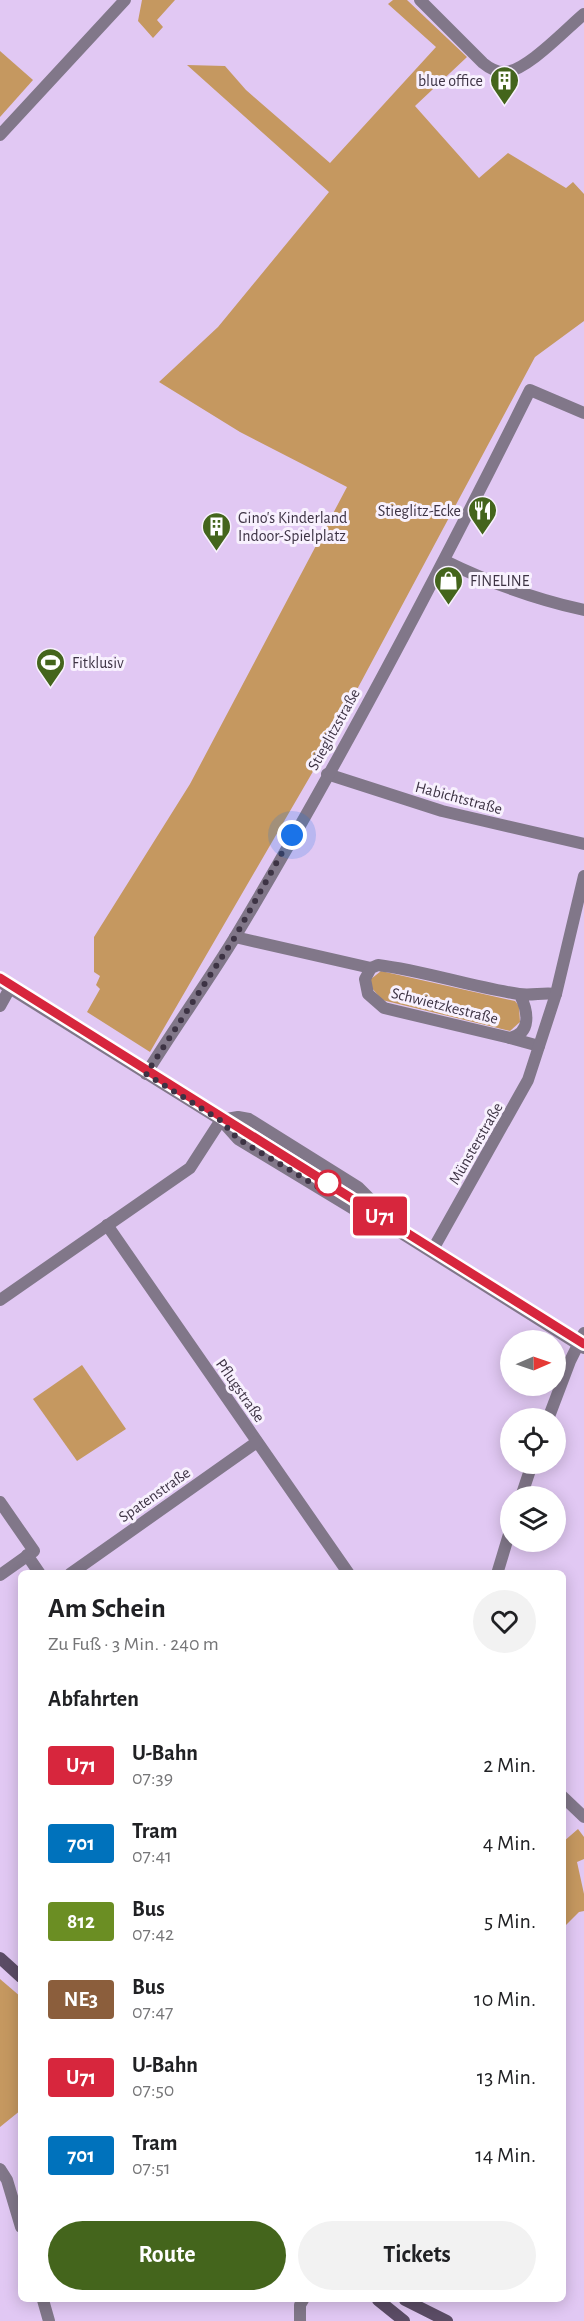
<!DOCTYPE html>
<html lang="de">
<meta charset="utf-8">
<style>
:root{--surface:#fff;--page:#f2f2f2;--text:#202124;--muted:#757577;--accent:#44651c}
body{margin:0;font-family:"Alegreya Sans",sans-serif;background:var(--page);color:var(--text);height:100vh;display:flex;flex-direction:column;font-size:22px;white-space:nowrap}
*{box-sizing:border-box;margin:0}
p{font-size:20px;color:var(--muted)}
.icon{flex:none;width:33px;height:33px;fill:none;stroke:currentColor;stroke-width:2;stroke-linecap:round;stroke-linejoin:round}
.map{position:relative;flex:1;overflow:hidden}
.drawer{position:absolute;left:18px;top:1570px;width:548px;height:732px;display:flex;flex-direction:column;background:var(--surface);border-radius:9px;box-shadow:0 3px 15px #0003}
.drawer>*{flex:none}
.badge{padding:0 12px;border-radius:4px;font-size:21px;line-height:39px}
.needle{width:39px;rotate:88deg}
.tools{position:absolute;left:500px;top:1330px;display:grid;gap:12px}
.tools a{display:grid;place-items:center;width:66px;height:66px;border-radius:50%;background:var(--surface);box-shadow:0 3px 15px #0003;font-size:30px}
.you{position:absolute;width:30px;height:30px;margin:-15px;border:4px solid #fff;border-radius:50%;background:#1a73e8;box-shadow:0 0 0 9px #1a73e833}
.map>.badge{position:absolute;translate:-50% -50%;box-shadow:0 0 0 3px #fff}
h2{padding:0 30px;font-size:22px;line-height:54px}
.round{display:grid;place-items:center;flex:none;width:63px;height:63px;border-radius:32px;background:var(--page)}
.summary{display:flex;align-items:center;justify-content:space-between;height:102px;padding:0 30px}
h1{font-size:28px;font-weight:700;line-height:45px}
.cta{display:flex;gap:12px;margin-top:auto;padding:12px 30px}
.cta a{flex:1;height:69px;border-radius:36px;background:var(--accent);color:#fff;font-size:24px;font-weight:700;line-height:69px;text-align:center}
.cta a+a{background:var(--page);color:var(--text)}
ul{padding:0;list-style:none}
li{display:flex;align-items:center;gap:18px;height:78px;padding:0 30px}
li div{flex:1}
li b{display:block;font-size:22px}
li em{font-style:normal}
li .badge{min-width:66px;font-weight:700;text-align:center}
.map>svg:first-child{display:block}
</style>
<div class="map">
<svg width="584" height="2321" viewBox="0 0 584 2321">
<rect width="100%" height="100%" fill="#e1c8f3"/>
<g fill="#c59860">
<path d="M142 0H175L157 20 163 27 153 38 138 21Z"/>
<path d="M393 0H407L467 57 415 106 479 178 508 153 566 188 573 182 584 194V321L535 357 315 768 150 1052 87 1012 100 989 96 985 100 976 94 972V937L190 784 347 487 240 432 159 382 218 327 329 192 187 65 225 66 246 90 330 163 436 47 388 4Z"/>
<path d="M0 51 33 80 0 117Z"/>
<path d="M381 971 515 1001 519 1006 520 1022 510 1031 382 1000 371 987V979Z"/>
<path d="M82 1365 126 1429 77 1461 33 1399Z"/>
<path d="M578 1829 584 1837V1859L577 1862 584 1894V1911L579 1912 563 1928V1842Z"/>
<path d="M0 1979 21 1997V2110L0 2127Z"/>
</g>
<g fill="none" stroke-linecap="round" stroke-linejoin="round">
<g stroke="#817789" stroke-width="12">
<path d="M420 0 483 63C489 68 496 72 504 72 525 73 567 28 584 14"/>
<path d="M445 561C490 583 535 599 584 610"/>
<path d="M327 774 442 811 584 844"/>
<path d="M235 937 371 968"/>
<path d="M520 995C528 1011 532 1033 510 1038L384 1008 368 994 365 979 371 968 378 965C426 971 471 987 519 994 532 996 543 992 556 994"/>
<path d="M0 1006 10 988"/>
<path d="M510 1038 539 1046"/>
<path d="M146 1074C175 1027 207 983 235 937 342 759 438 575 530 390L584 413"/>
<path d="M107 1225 349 1574"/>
<path d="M432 1251 528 1080 556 994 584 876"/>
<path d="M0 1300 190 1168 221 1120"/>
<path d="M548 1419 570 1361 584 1333"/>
<path d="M521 1497 532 1464"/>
<path d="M0 1502 34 1551 0 1575"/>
<path d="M27 1555 40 1574"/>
<path d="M70 1574 257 1442"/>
<path d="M497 1574 510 1531"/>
<path d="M562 1796 584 1817"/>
<path d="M0 2169 7 2180 21 2227"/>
<path d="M43 2300 49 2321"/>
<path d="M300 2321V2305L303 2300"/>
</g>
<g stroke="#817789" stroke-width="12">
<path d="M0 135 125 0"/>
<path d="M0 982 221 1120 238 1139 362 1214 379 1219 584 1348"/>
<path d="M221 1120 238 1117 249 1119 358 1187 372 1201 379 1219"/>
</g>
<g stroke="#5b4c65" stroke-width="12">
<path d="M0 1958 21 1977"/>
<path d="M378 2300 404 2321"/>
<path d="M405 2300 447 2321"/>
</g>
<path stroke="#92809e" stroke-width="1.5" d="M0 978 584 1344"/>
</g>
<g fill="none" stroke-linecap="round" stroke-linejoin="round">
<defs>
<path id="line" d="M0 978 584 1344"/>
</defs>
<use href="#line" stroke="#fff" stroke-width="14"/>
<use href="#line" stroke="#d7263d" stroke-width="9"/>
<path stroke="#3d3344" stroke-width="6" stroke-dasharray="0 10.8" d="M292 835 235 937 146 1074 220 1120 238 1139 320 1188 328 1183"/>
</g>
<defs>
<symbol id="building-pin" viewBox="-11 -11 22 30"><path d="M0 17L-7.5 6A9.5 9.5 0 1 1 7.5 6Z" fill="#44651c" stroke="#f8f1fe"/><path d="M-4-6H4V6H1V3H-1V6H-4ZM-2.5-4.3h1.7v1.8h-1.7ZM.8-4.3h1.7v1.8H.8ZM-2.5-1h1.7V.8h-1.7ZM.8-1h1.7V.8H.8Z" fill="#fff"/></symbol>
<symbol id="restaurant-pin" viewBox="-11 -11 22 30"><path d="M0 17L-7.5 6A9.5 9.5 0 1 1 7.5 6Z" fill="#44651c" stroke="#f8f1fe"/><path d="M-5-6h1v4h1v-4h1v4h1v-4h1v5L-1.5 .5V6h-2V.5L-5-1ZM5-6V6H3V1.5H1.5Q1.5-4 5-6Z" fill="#fff"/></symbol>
<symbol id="shop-pin" viewBox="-11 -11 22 30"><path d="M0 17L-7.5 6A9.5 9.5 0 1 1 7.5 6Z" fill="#44651c" stroke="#f8f1fe"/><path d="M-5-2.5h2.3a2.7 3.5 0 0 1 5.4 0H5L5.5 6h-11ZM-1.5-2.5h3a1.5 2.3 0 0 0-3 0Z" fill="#fff"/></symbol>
<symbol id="stadium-pin" viewBox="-11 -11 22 30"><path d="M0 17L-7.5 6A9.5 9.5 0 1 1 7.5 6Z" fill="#44651c" stroke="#f8f1fe"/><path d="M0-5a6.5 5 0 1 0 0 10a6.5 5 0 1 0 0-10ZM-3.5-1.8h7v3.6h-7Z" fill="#fff"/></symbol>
</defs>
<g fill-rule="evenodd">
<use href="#building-pin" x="488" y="64" width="33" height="45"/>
<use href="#restaurant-pin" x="466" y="494" width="33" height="45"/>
<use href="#building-pin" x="200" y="510" width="33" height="45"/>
<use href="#shop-pin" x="432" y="564" width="33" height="45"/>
<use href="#stadium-pin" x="34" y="646" width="33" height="45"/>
</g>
<circle fill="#fff" stroke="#d7263d" stroke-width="3" cx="328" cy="1183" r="12"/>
<g text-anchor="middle" stroke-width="6" stroke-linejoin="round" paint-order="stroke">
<g font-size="16" fill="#3d3344" stroke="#f8f1fe" text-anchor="start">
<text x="483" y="86" text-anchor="end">blue office</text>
<text x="461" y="516" text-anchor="end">Stieglitz-Ecke</text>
<text x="238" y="523">Gino's Kinderland<tspan x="238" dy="18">Indoor-Spielplatz</tspan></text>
<text x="470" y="586">FINELINE</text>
<text x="72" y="668">Fitklusiv</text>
</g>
<g font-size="16" fill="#3d3344" stroke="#f8f1fe">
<text transform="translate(333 729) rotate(-61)" y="6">Stieglitzstraße</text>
<text transform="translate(459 797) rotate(15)" y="6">Habichtstraße</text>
<text transform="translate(445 1005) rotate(14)" y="6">Schwietzkestraße</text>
<text transform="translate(475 1143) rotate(-60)" y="6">Münsterstraße</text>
<text transform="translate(241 1390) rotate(55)" y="6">Pflugstraße</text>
<text transform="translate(154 1494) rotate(-35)" y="6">Spatenstraße</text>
</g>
</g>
</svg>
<div class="tools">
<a><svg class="needle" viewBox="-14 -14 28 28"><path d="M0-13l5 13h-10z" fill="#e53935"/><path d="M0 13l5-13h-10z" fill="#757577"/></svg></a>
<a><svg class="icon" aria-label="locate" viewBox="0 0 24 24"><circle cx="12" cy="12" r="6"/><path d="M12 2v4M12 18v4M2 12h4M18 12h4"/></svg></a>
<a><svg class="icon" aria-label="layers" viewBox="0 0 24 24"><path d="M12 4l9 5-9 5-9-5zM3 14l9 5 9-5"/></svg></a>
</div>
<div class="you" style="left:292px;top:835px"></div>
<b class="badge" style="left:380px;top:1216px;background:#d7263d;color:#fff">U71</b>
<section class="drawer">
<div class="summary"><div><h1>Am Schein</h1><p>Zu Fuß · 3 Min. · 240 m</p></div><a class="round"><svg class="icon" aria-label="heart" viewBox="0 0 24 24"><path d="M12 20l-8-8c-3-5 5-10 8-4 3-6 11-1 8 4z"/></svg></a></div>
<h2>Abfahrten</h2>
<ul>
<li><span class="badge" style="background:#d7263d;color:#fff">U71</span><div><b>U-Bahn</b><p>07:39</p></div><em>2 Min.</em></li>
<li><span class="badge" style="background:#0072bc;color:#fff">701</span><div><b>Tram</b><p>07:41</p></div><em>4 Min.</em></li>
<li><span class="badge" style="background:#6b8e23;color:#fff">812</span><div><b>Bus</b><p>07:42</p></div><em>5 Min.</em></li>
<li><span class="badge" style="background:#8b5e3c;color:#fff">NE3</span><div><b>Bus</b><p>07:47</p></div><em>10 Min.</em></li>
<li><span class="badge" style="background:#d7263d;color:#fff">U71</span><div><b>U-Bahn</b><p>07:50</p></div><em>13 Min.</em></li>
<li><span class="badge" style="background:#0072bc;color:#fff">701</span><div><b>Tram</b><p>07:51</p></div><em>14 Min.</em></li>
</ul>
<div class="cta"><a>Route</a><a>Tickets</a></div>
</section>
</div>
